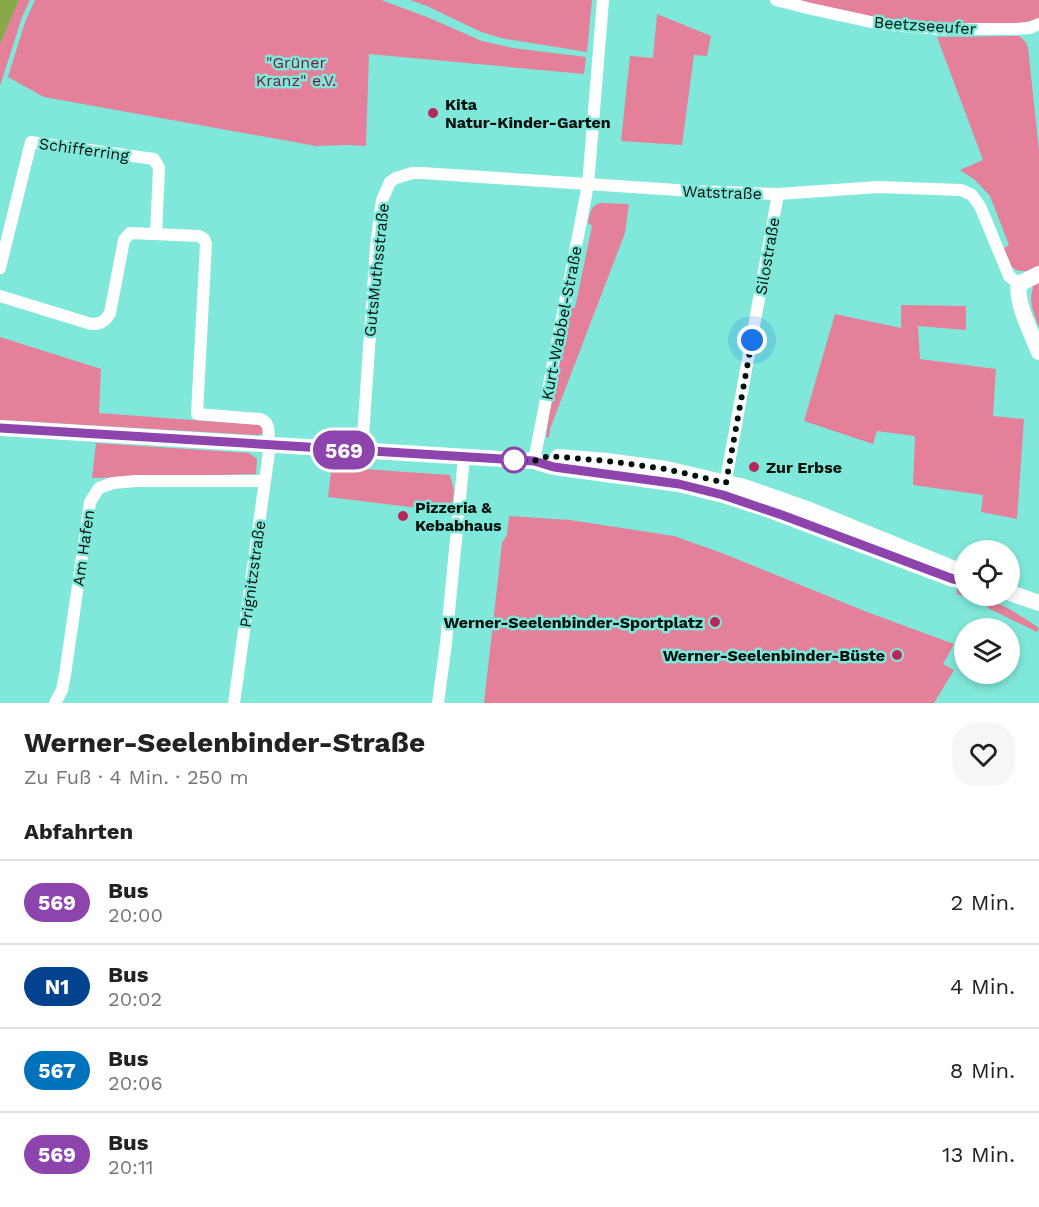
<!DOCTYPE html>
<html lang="de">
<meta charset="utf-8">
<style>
:root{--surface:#fff;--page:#f6f6f6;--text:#222;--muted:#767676;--line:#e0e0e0}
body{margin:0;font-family:"Work Sans",sans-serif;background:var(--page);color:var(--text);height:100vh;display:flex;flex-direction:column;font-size:22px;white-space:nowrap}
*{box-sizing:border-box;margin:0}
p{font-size:20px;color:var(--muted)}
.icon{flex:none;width:33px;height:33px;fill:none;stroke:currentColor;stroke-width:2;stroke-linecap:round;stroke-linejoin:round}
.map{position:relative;height:703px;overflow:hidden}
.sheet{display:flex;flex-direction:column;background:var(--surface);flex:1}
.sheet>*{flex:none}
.badge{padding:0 12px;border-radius:20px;font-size:21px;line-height:39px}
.buttons{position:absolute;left:954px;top:540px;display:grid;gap:12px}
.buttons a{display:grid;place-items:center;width:66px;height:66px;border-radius:50%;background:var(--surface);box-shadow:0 3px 9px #0003;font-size:30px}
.you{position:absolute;width:30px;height:30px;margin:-15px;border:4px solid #fff;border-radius:50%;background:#1a73e8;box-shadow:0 0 0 9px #1a73e833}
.map>.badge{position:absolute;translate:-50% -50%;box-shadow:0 0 0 3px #fff}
h2{padding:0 24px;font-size:22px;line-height:54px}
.round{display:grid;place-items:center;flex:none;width:63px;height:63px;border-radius:24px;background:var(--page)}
.headline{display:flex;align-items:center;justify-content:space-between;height:102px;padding:0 24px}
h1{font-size:28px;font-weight:700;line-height:45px}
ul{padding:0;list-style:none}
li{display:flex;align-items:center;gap:18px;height:84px;padding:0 24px;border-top:2px solid var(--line)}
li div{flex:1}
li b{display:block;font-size:22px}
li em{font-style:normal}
li .badge{min-width:66px;font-weight:700;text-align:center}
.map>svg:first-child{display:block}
</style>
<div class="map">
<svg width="1039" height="703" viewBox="0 0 1039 703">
<rect width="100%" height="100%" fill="#80e8da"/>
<g fill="#e48099">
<path d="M19 0H30L22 17 0 86V44Z"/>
<path d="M35 0H381L427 17 482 41 513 48 586 57 584 74 369 54 366 146 347 145 316 146 44 97 8 77 25 22Z"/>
<path d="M410 0H592L587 52 501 38 481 32 427 6Z"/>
<path d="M795 0H1039V19L1015 24 937 25 880 18Z"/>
<path d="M657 14 711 36 707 56 694 55 682 145 621 141 630 56 653 58Z"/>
<path d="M1019 36 1024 40 1028 47 1039 151V327C1034 313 1028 302 1033 288L1027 271H1019L1009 266 1002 249 1009 245 990 196 975 180 960 170 983 160 937 37Z"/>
<path d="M600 203 629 204 625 233 550 429 549 438 546 437 549 415 571 307 575 308 592 226 588 223C590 214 590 206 600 203Z"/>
<path d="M901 305 966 306V330L918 326 920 359 996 369 993 416 1024 419 1017 519 981 512 983 495 913 485 915 436 877 431 873 444 804 421 835 314 901 328Z"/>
<path d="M0 337 101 369 99 413 261 425 265 428 263 434 257 435 0 420Z"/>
<path d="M96 443 249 453 257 459 256 474 92 478Z"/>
<path d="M349 468 450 475 454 491 451 512 328 497 331 471Z"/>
<path d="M509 516 570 520 674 536 722 553 867 612 954 644 943 664 954 670 934 703H484L502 543 507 535Z"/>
<path d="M957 589 964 592V596C993 596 1017 613 1039 628L1037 632 988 608 984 602 957 594Z"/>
</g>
<path fill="#89a848" d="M0 0H19L0 44Z"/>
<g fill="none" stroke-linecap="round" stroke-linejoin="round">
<g stroke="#fff" stroke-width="12">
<path d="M776 0 807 8 880 24 902 26 940 29H1015L1030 28 1039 24"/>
<path d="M0 268 31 142 154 159 159 168 156 234"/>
<path d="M0 296 91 324C100 324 105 322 110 313L124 240 130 233 199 236 204 239 206 244 197 414 260 419C272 423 268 435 268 445"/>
<path d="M362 451 376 246 382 200 390 182 396 178 412 173H422L692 191 778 194 878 187 961 190 972 195 980 206 1009 276 1019 284"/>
<path d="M534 461 588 185 603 0"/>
<path d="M724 491 778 194"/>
<path d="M55 703 62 690 65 675 90 502 99 488 113 483 136 481H265"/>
<path d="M234 703 270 445"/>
<path d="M438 703 446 643 464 457"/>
</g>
<g stroke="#fff" stroke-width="16">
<path d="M1039 274 1019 284C1015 302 1032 334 1039 352"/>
<path d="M0 428 534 461 554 467 679 484 723 495 767 509 953 579 964 581"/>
<path d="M558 457 607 461 666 469 744 487 807 509 964 573"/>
<path d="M1010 593 1039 603"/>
</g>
</g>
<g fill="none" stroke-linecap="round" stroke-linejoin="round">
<defs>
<path id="line" d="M0 428 534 461 554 467 679 484 723 495 782 515 953 579 964 581"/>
</defs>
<use href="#line" stroke="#fff" stroke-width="14"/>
<use href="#line" stroke="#8e44ad" stroke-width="9"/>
<path stroke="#00100d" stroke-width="6" stroke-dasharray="0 10.8" d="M514 460 534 461 549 456 607 461 666 469 726 483 752 340"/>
</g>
<g fill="#b6285b" stroke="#80e8da" stroke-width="2">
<circle cx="433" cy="113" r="6"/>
<circle cx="754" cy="467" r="6"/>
<circle cx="403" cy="516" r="6"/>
<circle cx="715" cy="622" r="6"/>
<circle cx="897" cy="655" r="6"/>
</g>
<circle fill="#fff" stroke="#8e44ad" stroke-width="3" cx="514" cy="460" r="12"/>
<g text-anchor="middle" stroke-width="5" stroke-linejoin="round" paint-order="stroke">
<g font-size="16" fill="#00100d" stroke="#80e8da">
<text transform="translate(925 25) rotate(4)" y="6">Beetzseeufer</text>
<text transform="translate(84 149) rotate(8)" y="6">Schifferring</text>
<text transform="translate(722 192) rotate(2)" y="6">Watstraße</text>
<text transform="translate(767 256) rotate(-80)" y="6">Silostraße</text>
<text transform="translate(376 270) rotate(-84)" y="6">GutsMuthsstraße</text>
<text transform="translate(561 323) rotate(-79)" y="6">Kurt-Wabbel-Straße</text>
<text transform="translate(83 548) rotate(-82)" y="6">Am Hafen</text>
<text transform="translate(252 574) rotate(-82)" y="6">Prignitzstraße</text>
</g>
<g font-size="16" fill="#751939" stroke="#80e8da">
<text x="296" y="68">"Grüner<tspan x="296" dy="18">Kranz" e.V.</tspan></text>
</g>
<g font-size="16" font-weight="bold" fill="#00100d" stroke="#80e8da" text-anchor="start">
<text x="445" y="110">Kita<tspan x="445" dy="18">Natur-Kinder-Garten</tspan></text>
<text x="766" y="473">Zur Erbse</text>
<text x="415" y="513">Pizzeria &amp;<tspan x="415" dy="18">Kebabhaus</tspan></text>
<text x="703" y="628" text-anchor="end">Werner-Seelenbinder-Sportplatz</text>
<text x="885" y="661" text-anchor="end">Werner-Seelenbinder-Büste</text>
</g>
</g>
</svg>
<div class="buttons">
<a><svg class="icon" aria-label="locate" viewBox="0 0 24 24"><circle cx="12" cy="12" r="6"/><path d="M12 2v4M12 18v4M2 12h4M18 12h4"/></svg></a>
<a><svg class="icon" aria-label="layers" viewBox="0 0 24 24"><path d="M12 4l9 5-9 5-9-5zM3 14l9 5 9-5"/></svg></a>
</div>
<div class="you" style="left:752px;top:340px"></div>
<b class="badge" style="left:344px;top:450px;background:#8e44ad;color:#fff">569</b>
</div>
<section class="sheet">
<div class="headline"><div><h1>Werner-Seelenbinder-Straße</h1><p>Zu Fuß · 4 Min. · 250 m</p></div><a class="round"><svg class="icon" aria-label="heart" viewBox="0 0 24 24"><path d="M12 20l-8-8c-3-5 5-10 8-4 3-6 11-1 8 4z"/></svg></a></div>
<h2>Abfahrten</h2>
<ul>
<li><span class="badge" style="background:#8e44ad;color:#fff">569</span><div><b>Bus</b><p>20:00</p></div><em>2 Min.</em></li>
<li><span class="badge" style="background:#02428e;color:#fff">N1</span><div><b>Bus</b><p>20:02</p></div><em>4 Min.</em></li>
<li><span class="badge" style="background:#0072bc;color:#fff">567</span><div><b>Bus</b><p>20:06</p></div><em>8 Min.</em></li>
<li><span class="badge" style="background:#8e44ad;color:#fff">569</span><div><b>Bus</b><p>20:11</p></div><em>13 Min.</em></li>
</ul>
</section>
